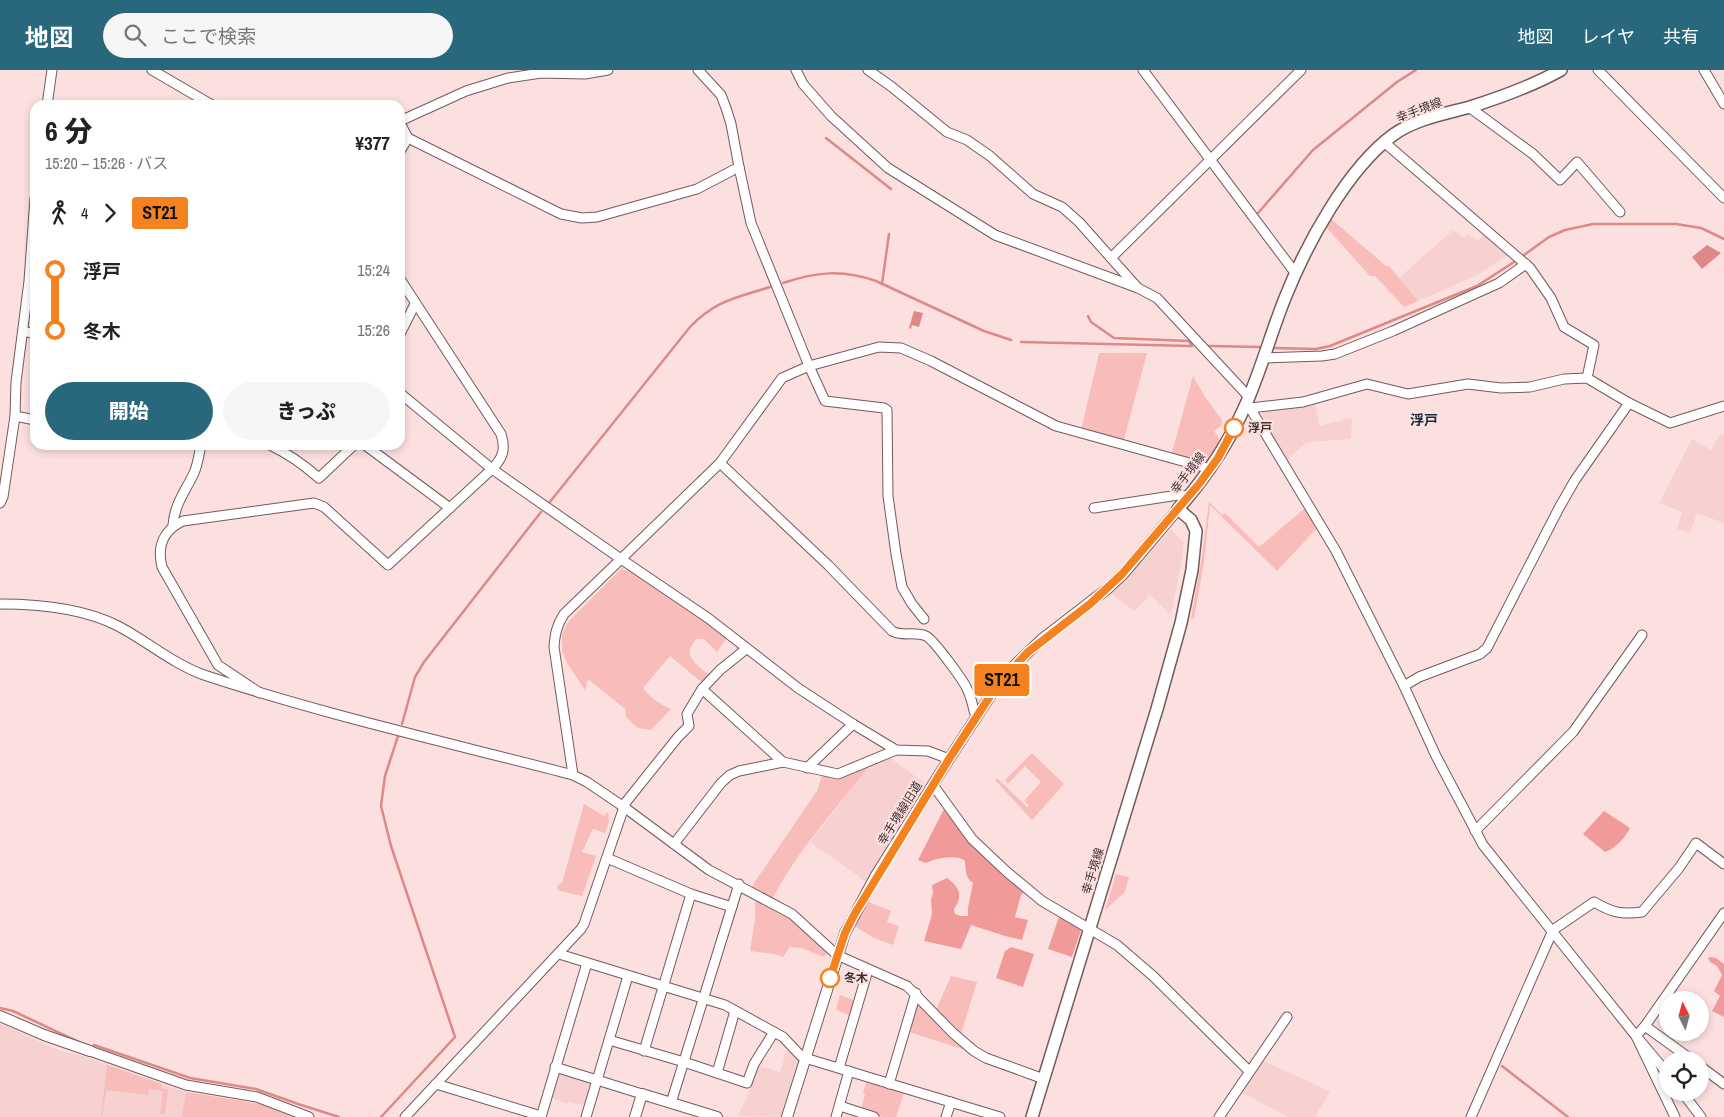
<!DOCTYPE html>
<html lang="ja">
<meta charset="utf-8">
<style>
:root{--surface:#fff;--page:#f6f6f6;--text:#222;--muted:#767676;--accent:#28677c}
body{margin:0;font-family:"Archivo Narrow","Noto Sans JP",sans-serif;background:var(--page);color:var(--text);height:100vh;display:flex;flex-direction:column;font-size:19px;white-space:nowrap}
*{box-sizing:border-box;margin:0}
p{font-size:16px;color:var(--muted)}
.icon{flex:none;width:28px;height:28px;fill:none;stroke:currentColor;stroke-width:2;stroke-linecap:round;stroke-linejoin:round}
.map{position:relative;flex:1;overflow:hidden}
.sheet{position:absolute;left:30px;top:30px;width:375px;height:350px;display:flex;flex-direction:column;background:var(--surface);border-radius:15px;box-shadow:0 2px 8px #0003}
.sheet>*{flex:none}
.badge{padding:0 10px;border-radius:4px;font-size:18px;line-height:32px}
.needle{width:32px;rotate:354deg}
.buttons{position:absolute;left:1659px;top:921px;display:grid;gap:10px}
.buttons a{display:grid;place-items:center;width:50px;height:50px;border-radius:50%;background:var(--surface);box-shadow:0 2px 8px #0003;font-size:25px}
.map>.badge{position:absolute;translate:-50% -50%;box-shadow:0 0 0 2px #fff}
.legs{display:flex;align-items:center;gap:8px;height:55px;padding:0 15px;font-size:16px}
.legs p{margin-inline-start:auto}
.head{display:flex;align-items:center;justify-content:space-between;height:85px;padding:0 15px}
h1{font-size:28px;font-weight:800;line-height:38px}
.action{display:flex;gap:10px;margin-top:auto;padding:10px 15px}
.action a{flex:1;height:58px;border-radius:30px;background:var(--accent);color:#fff;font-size:20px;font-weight:800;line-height:58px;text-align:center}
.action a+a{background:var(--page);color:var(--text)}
ul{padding:0 15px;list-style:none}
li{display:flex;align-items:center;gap:18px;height:60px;font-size:19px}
li i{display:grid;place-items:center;width:8px;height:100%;margin:0 6px;background:currentColor}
li i::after{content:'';width:12px;height:12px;margin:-6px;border:4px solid;border-radius:50%;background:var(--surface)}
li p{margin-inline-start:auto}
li:first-child i{background:linear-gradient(#0000 50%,currentColor 0)}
li:last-child i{background:linear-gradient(currentColor 50%,#0000 0)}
header{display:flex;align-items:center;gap:30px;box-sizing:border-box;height:70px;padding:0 25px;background:var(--accent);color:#fff}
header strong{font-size:24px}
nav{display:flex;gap:28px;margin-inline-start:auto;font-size:18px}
.search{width:350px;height:45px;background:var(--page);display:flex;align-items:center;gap:12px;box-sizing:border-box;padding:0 18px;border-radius:28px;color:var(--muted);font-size:19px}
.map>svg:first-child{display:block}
</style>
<header>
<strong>地図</strong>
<div class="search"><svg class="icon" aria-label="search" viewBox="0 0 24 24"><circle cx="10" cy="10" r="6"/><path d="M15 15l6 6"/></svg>ここで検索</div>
<nav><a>地図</a><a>レイヤ</a><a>共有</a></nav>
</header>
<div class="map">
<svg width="1724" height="1047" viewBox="0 0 1724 1047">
<rect width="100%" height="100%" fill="#fce0df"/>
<g fill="#f6d1d0">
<path d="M1453 160 1464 168 1468 164 1478 171 1484 164 1508 185 1477 205 1418 231 1399 208Z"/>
<path d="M1315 331 1319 356 1352 348 1351 369 1307 372 1287 390 1261 346 1263 344 1261 338Z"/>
<path d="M1721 363 1724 365V453L1697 443 1690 463 1677 459 1682 442 1659 433 1692 369 1711 380Z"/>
<path d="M1171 459 1184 473 1179 506 1171 545 1150 525 1134 541 1112 524Z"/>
<path d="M889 687 927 715 868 813 810 772 872 693Z"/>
<path d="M0 954 4 955 58 980 90 988 176 1019 192 1023 249 1032 263 1035 293 1047H0Z"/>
<path d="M788 976 801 989 784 1047 738 1046 749 1022 757 995 780 1002Z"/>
<path d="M1259 991H1263L1330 1021 1315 1047H1288L1239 1021Z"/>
<path d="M560 1002 591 1012 592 1015 586 1036 568 1031 567 1034 549 1027 556 1004Z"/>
</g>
<g fill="#f8bcba">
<path d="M1330 148 1386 196H1389L1418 231 1404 237 1375 206H1370L1326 157Z"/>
<path d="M1099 283H1147L1124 370 1133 374 1082 361V356Z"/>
<path d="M1193 306 1205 327 1222 350 1221 356 1214 361 1220 370 1206 394 1171 386Z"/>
<path d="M1209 432 1222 445 1225 443 1259 477 1304 439H1306L1318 457 1277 501 1210 435 1204 492 1194 549 1191 548 1202 486Z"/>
<path d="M626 495 662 518 737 574 738 581 735 584 737 577 731 571 726 569 717 582 704 569H697C680 584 697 595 709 605V608L704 614 670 586 643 618C650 628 660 634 671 639L651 660 638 658 626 647 625 639 588 609 585 620 567 593 562 581V564L568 552 624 496 623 500H627Z"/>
<path d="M1032 683 1064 714 1032 750 995 710 997 708 1027 737 1029 735 1024 731 1041 712 1025 696 1008 714 1005 710Z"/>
<path d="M872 693C839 735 795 783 772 830L750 819 817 721 822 705C840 710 856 700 872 693Z"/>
<path d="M584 734 604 746 608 742 609 752 605 763 593 759 582 782 596 786 582 826 557 820 558 815 562 813Z"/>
<path d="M1116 804 1129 807 1125 822 1105 840Z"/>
<path d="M756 828 790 845 828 882 824 887 801 878 790 877 783 887 775 884 750 881 755 850V829Z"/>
<path d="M866 831 891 841 887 852 899 856 893 875 874 868 853 855Z"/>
<path d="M951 906 977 912 961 964 959 965 936 940Z"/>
<path d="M840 925 856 931 852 946 836 940Z"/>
<path d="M918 932 968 981 909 962Z"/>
<path d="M107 995 162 1014 161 1018 168 1020 165 1044H160L163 1021 149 1019 148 1025 106 1020 102 1047H101Z"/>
<path d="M867 1009 905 1020 896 1047H882L861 1040 865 1024 863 1023Z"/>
<path d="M186 1022 249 1032 263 1035 293 1047H182Z"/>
</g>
<g fill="#f09b9a">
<path d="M945 737 1024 822 1021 825 1015 847 1028 850 1022 870 1005 866 971 855 961 879 924 871 932 844 931 829 933 824 932 815 947 808C960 817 963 826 954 839L955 844 961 846H968V838L973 813C965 808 966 800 965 791 958 784 935 788 926 793L918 790Z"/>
<path d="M1604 741 1630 758C1625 768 1616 778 1605 782L1583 764Z"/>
<path d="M1060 844 1082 857 1072 887 1048 879Z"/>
<path d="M1011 877 1034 884 1023 917 996 908 1005 881Z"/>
<path d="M1710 887 1716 888 1724 894V947L1712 941 1720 926 1714 921 1722 905 1717 896 1710 892 1708 888Z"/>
</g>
<g fill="#dd8988">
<path d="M1707 175 1721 183 1702 199 1692 187Z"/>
<path d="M914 241 923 243 919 257 912 255 911 259 909 258Z"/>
</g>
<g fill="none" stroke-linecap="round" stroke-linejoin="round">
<g stroke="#dd8988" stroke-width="2.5">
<path d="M826 68 891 119"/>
<path d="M1258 143 1313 80 1397 12 1416 0"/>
<path d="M1524 185 1549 167 1565 160 1593 154H1676L1701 158 1724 169"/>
<path d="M783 213C816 202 842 199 876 211L984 261 1011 270"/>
<path d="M882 214 889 164"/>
<path d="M1088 246 1091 252 1114 268 1189 271 1192 276"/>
<path d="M1021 272 1192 276"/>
<path d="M1209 276 1260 277"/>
<path d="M1274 278 1316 279 1330 276 1477 216 1514 192"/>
<path d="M549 433 690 257C716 230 736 228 770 217"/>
<path d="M402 654 415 607 424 592 541 442"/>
<path d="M0 938 13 941 81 973"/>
<path d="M94 975 190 1008 256 1019 298 1034 339 1047"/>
<path d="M1502 996 1568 1047"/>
<path d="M381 1047 455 967 391 776 381 736 385 706 398 666"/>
</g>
<defs>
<g id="minor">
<path d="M152 0 212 35"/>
<path d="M698 0 721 25 726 38 731 54 739 97 751 153 809 296 825 331 884 338 887 340 888 426 896 484 902 517 912 534 924 549"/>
<path d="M796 0 803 14 831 46 888 98 995 165 1138 218 1157 228 1249 327"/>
<path d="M868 0 892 17 947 62 967 70 990 86 1033 124 1062 137 1079 152 1136 216"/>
<path d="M1143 0 1296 204"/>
<path d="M1598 0 1724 128"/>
<path d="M1704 0 1724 34"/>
<path d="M47 35 52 0"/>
<path d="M1469 37 1533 84 1560 110 1577 92 1620 142"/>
<path d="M400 51 466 21 508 8 541 3 585 4 608 0"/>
<path d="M400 53 408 68 400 81"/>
<path d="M408 68 561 144 582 148 597 147 697 119 739 97"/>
<path d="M1384 72 1530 198 1551 228 1564 257 1594 275 1587 308"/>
<path d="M1111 188 1301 0"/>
<path d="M23 261 35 264"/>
<path d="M400 264 415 234"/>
<path d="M1263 288 1322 286 1335 284 1393 261 1479 222 1499 213 1526 194"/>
<path d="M400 326 401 324 492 399 621 489 720 393 782 308 809 296 879 277 901 278 931 291 1056 356 1211 399"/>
<path d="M1247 333 1336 481 1404 616 1436 686 1483 775 1636 966 1675 1047"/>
<path d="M1250 338 1303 332 1367 314 1408 324 1468 314 1501 318 1530 317 1564 309 1587 308 1629 333 1670 353 1724 336"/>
<path d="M15 346 35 350"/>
<path d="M270 375C289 384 304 395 319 408L354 375"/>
<path d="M365 375 450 438"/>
<path d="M720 393 828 495 892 561C902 567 915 561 926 566 933 569 965 612 968 621 972 629 973 639 976 647"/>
<path d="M0 433 3 427 15 346 16 312 29 211 35 128"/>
<path d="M1094 438 1178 425 1189 426"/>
<path d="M173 455C174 435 186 420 194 403 198 394 199 384 201 375"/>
<path d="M0 534C39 534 83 538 118 556 147 571 173 594 204 605 325 645 450 673 573 705L587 712 624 737 626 732 678 667 689 656 687 644 702 619"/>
<path d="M746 579 720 600 702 619 783 692"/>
<path d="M1404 616 1419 607 1480 584 1487 578 1559 438 1575 410 1629 333"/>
<path d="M260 623 218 595 162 497C157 477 163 460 183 451L314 433 324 437 388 495 492 399C503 388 506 379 501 364L400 209"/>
<path d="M807 698 853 654"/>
<path d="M573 705 554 577C555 563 557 555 564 544L621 489 708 548 798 618 853 654 896 680 928 681 949 689"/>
<path d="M933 715 972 769 1007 802 1042 831 1117 875 1153 906 1249 1001"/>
<path d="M1475 761 1573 662 1642 565"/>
<path d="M674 774 721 713 730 705 739 701 783 692 838 704 896 680"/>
<path d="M607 788 691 824 732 837"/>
<path d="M559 884 725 935 783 967 801 986 805 988 1000 1047"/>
<path d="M1645 956 1692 990"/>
<path d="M609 970 628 906"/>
<path d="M90 981 186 1015 257 1027 309 1047"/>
<path d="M644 981 691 824"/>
<path d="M1700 996 1724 1014"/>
<path d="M555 997 642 1024"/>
<path d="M839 998 868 900"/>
<path d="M717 1003 735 941"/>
<path d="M1668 1004 1636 966 1645 956 1724 843"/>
<path d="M436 1014 541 1046"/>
<path d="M889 1014 916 923"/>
<path d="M1682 1022 1701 1047"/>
<path d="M671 1033 739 814"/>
<path d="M840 1036 874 1047"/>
<path d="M405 1047 581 859 584 854 624 737 709 800 792 844 837 885 907 916 953 963 974 981 986 988 1044 1009"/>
<path d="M541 1047 587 893"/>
<path d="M586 1047 609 970 684 992 747 1013 754 994 774 962"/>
<path d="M836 1047 849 1001"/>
<path d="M946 1047 951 1032"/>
<path d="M1219 1047 1287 947"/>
<path d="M1471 1047 1553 860 1594 832C1611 842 1621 845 1642 842L1679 798 1696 773 1724 794"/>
</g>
<g id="tertiary">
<path d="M0 946 44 965 90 981"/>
<path d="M635 1047 642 1024 717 1047"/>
<path d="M787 1047 845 863 875 807 949 689 998 614 1015 595 1041 570 1107 519 1123 504 1178 439"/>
</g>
<path id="secondary" d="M1032 1047 1157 639 1181 553 1192 500 1196 461 1191 450 1178 439C1206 407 1229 373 1246 334 1261 300 1271 263 1285 228 1306 175 1347 99 1393 65 1415 49 1444 44 1470 37 1502 27 1532 16 1561 0"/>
</defs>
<use href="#minor" stroke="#735b5b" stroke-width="11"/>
<use href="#tertiary" stroke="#735b5b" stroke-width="12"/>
<use href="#secondary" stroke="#735b5b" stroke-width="14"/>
<use href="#minor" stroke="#fff" stroke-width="9"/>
<use href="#tertiary" stroke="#fff" stroke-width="10"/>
<use href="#secondary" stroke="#fff" stroke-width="11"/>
</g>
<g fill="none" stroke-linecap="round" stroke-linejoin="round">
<defs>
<path id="line-1" d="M830 908 845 863 854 845 949 689 998 614 1028 582 1090 534 1122 504 1199 414 1218 388 1234 358"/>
</defs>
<use href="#line-1" stroke="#fff" stroke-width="11"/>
<use href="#line-1" stroke="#f58220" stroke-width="8"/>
</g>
<g fill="#fff" stroke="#f58220" stroke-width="2.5">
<circle cx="1234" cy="358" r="9"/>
<circle cx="830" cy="908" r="9"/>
</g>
<g text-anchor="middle" stroke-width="4.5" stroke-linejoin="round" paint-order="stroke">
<g font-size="12" fill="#3d3232" stroke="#fce0df">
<text transform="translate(1419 40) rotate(-21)" y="4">幸手境線</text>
<text transform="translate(1188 403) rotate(-53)" y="4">幸手境線</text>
<text transform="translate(900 743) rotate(-58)" y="4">幸手境線旧道</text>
<text transform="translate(1093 801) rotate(-73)" y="4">幸手境線</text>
</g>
<g font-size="12" font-weight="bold" fill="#3d3232" stroke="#fce0df" text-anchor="start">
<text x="1248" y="362">浮戸</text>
<text x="844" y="912">冬木</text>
</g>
<g font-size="14" font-weight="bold" fill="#102d38" stroke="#fce0df">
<text x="1424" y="355">浮戸</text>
</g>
</g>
</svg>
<div class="buttons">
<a><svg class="needle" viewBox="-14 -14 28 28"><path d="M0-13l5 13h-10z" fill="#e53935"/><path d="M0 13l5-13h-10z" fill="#767676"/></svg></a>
<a><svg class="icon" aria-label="locate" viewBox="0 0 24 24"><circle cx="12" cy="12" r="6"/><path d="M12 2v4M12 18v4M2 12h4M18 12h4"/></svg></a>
</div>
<b class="badge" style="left:1002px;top:610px;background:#f58220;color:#111">ST21</b>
<section class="sheet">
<div class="head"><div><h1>6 分</h1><p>15:20 – 15:26 · バス</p></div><b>¥377</b></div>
<div class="legs"><svg class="icon" aria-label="walk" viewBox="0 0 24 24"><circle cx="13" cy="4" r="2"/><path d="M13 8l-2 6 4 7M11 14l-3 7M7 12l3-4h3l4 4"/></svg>4<svg class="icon" aria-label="forward" viewBox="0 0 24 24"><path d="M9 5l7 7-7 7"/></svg><b class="badge" style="background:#f58220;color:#111">ST21</b></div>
<ul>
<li><i style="color:#f58220"></i><b>浮戸</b><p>15:24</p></li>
<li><i style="color:#f58220"></i><b>冬木</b><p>15:26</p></li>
</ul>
<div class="action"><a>開始</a><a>きっぷ</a></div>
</section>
</div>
